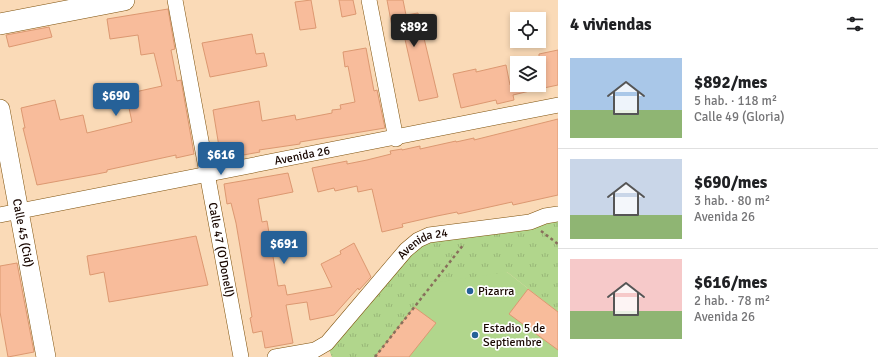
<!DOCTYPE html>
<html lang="es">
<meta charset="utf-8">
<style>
body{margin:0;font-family:Signika,sans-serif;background:#f6f6f6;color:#202124;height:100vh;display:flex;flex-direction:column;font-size:15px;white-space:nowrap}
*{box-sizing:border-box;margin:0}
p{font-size:13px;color:#757577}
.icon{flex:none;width:22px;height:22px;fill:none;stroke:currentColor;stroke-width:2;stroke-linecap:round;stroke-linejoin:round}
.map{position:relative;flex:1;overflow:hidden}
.drawer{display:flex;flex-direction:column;background:#fff;width:320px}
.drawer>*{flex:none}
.buttons{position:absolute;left:510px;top:12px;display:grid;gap:8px}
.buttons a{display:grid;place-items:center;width:36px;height:36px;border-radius:0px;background:#fff;box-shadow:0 2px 6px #0003;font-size:20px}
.price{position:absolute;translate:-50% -34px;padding:0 9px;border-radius:4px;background:#266198;color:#fff;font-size:13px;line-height:26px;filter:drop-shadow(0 1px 2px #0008)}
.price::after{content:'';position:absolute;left:50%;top:24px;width:12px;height:9px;margin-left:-6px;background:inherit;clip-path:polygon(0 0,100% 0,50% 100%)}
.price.on{background:#222;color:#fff}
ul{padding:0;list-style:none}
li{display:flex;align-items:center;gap:12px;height:100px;padding:0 12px}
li+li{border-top:1px solid #e0e0e0}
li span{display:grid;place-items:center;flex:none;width:112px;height:80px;border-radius:0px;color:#555}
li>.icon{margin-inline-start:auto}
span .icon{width:48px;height:48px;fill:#fffc;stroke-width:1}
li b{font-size:17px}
h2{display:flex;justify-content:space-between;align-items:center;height:48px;padding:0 12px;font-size:17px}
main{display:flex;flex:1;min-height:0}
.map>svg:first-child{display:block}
</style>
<main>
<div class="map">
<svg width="558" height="357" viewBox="0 0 558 357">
<defs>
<pattern id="grass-tufts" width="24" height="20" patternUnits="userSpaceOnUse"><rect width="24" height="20" fill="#b1d68c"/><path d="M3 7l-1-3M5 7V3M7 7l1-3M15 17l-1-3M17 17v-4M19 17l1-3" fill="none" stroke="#98b677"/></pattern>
</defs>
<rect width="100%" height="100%" fill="#fadab7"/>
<!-- grass -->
<polygon fill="url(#grass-tufts)" points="558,221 558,312 507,272 375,357 332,357 329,350 414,249 430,241"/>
<!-- park -->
<polygon fill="#b1d68c" points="507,272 558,312 558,357 375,357 433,283"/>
<!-- building -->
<g fill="#f8bc9b" stroke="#dc9871">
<polygon points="311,0 316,28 300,30 295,2"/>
<polygon points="339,0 353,0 356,14 342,17"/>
<polygon points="387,0 403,0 406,15 418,13 438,97 419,101 404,35 394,37"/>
<polygon points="168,9 175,49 171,50 177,81 181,80 194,154 176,158 176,155 107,170 107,172 97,174 37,185 23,128 25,128 21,108 55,100 60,120 83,115 87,133 132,122 126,94 162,86 154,53 141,55 138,35 110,39 107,19"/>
<polygon points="49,27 52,37 9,47 6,35"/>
<polygon points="252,34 256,54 264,53 267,66 210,77 202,43"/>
<polygon points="366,48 374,91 377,90 385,128 300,142 300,144 259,150 260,152 221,159 213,110 259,101 262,121 295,115 296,120 332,113 332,110 341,109 340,105 355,102 348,66 345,67 343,52"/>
<polygon points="558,50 558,85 539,89 539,54"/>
<polygon points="506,65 510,85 538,85 538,89 513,95 514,100 497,104 496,100 461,108 453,74 476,69 476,72"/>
<polygon points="558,119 558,195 513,205 512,202 458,214 457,212 437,216 402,224 403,227 382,232 372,189 358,192 357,186 335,191 334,188 318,192 312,168 347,161 347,164 367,160 391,154 390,151 402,149 402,150 420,146 420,149 456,141 456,142 474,138 474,140"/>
<polygon points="288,173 293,192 258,199 262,222 267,221 278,286 285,285 287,295 332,287 321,264 341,254 340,251 354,243 371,277 359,290 358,288 334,315 310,320 307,302 286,305 293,343 265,348 262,331 253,333 250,318 252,317 236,223 231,203 227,204 224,184"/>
<polygon points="196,236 208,285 109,302 104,272 90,275 87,256"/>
<polygon points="17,263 34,352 8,357 0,312 0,266"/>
<polygon points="528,289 558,312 558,350 509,314"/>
<polygon points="414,307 436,323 409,357 375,357"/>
</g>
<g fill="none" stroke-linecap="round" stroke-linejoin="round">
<defs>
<g id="minor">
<path id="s1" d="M175,0L241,357"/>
<polyline points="369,0 396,139"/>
<path id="s2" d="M0,215L558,105"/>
<path id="s3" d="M275,357L315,350L327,343L406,250L418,240L429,235L530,222L545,216L558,214"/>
</g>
<g id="tertiary">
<path id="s4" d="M0,109L46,357"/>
</g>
<polyline id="secondary" points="0,24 124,0"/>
</defs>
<!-- minor casing -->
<use href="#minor" stroke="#7e510c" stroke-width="16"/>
<!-- tertiary casing -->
<use href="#tertiary" stroke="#7e510c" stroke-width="20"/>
<!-- secondary casing -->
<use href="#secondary" stroke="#7e510c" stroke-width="22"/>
<!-- path -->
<g stroke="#886f5b" stroke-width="2.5" stroke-dasharray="3 3" stroke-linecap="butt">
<polyline points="541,231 558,244"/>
<polyline points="375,357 464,244"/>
</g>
<!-- minor -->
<use href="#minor" stroke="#fff" stroke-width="15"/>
<!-- tertiary -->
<use href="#tertiary" stroke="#fff" stroke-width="19"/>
<!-- secondary -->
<use href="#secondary" stroke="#fff" stroke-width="21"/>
</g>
<!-- markers -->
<g fill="#266198" stroke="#fff" stroke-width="1.5">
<circle cx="470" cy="291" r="4"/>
<circle cx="475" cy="335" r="4"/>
</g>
<g text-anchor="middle" stroke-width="3.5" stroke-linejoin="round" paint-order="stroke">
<!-- street labels -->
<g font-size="12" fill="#190700" stroke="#fff">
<text dy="4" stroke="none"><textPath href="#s2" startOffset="308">Avenida 26</textPath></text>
<text dy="4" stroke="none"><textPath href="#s4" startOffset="126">Calle 45 (Cid)</textPath></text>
<text dy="4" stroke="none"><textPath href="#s3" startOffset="195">Avenida 24</textPath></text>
<text dy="4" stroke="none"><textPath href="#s1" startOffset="254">Calle 47 (O'Donell)</textPath></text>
</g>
<!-- poi labels -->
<g font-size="12" fill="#190700" stroke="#fff" text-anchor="start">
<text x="478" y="295">Pizarra</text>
<text x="483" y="332">Estadio 5 de<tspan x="483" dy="14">Septiembre</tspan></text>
</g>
</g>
</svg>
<div class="buttons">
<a><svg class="icon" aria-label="locate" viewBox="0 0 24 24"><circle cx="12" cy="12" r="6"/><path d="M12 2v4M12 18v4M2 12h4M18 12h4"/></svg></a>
<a><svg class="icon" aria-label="layers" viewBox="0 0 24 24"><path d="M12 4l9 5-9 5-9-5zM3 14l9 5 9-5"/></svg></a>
</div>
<b class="price on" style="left:414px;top:48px">$892</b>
<b class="price" style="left:116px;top:117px">$690</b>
<b class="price" style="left:221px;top:176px">$616</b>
<b class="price" style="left:284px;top:265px">$691</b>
</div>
<section class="drawer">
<h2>4 viviendas<svg class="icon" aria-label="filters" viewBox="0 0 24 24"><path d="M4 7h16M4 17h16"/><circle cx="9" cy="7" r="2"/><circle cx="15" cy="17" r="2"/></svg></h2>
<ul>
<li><span style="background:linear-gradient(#a9c7e8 65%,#8fb573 0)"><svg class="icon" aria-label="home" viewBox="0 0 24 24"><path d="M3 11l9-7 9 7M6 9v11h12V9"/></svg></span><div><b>$892/mes</b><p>5 hab. · 118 m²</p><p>Calle 49 (Gloria)</p></div></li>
<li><span style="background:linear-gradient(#c9d6e8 70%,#8fb573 0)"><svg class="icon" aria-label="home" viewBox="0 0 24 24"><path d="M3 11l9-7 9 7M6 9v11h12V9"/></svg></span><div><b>$690/mes</b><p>3 hab. · 80 m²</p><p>Avenida 26</p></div></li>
<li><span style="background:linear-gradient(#f6c9c9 65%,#8fb573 0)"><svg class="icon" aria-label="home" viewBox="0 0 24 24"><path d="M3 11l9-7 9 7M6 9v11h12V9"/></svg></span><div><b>$616/mes</b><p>2 hab. · 78 m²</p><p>Avenida 26</p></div></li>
</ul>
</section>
</main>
